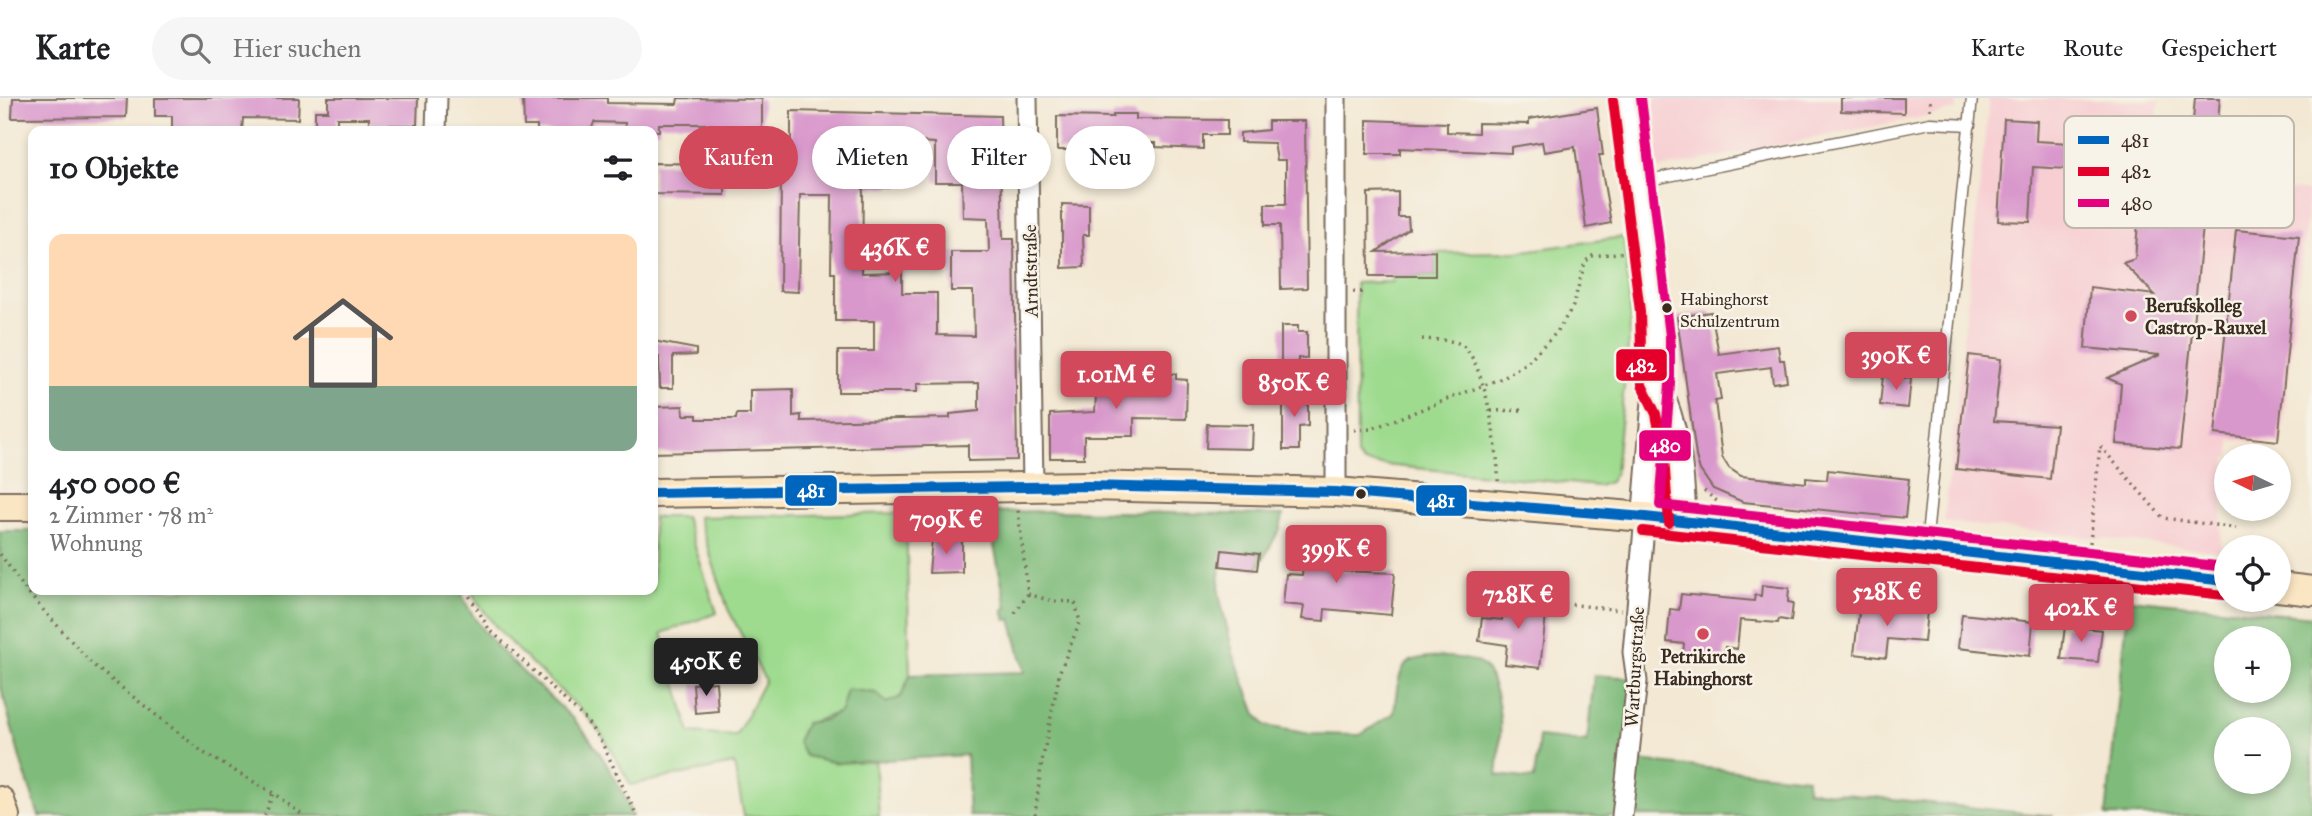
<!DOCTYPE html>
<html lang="de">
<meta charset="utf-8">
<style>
body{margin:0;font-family:"IM FELL Great Primer",serif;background:#f6f6f6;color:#202124;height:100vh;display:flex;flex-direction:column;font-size:26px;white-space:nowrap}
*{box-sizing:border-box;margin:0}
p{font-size:23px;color:#757577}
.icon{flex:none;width:38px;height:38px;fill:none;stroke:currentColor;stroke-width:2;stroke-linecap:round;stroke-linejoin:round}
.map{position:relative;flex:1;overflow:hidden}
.panel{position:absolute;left:28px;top:28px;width:630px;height:469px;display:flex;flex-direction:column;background:#fff;border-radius:14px;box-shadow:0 4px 10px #0003}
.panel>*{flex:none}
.hud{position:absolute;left:679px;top:28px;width:665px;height:63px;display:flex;gap:14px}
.needle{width:46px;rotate:275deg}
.tools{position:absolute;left:2214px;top:346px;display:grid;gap:14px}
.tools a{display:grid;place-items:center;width:77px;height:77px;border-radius:50%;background:#fff;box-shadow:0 4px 10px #0003;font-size:35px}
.price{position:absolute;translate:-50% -60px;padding:0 16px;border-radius:7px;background:#d1495b;color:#fff;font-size:23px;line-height:46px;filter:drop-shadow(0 2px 4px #0008)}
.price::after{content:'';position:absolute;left:50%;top:42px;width:21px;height:16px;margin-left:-10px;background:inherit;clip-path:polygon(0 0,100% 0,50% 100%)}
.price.selected{background:#222;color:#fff}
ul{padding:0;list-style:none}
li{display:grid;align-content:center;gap:14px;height:371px;padding:0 21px}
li+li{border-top:2px solid #e0e0e0}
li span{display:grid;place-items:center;height:217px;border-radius:14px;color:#555}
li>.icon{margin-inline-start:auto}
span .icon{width:126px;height:126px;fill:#fffc;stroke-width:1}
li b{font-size:30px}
h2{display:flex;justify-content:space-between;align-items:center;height:84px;padding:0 21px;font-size:30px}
.pill{padding:0 24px;border-radius:32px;background:#fff;box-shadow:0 4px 10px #0003;font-size:24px;line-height:63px}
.pill.selected{background:#d1495b;color:#fff}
header{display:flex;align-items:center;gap:42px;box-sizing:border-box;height:98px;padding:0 35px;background:#fff;border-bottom:2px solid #e0e0e0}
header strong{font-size:33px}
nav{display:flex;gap:38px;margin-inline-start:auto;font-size:24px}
.search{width:490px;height:63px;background:#f6f6f6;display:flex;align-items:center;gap:18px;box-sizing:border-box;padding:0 24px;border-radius:38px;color:#757577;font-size:26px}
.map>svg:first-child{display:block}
</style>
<header>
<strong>Karte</strong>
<div class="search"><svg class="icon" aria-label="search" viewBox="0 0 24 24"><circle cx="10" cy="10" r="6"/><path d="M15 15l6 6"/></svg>Hier suchen</div>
<nav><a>Karte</a><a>Route</a><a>Gespeichert</a></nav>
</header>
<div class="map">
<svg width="2312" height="718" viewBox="0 0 2312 718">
<rect width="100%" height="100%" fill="#f7f3e8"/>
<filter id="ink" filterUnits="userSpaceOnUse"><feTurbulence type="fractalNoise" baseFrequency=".0143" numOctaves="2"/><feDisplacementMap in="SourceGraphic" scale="14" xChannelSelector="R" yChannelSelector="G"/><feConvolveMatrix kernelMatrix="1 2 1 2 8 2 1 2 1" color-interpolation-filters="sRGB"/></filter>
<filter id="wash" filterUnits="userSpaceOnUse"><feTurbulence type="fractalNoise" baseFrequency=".00686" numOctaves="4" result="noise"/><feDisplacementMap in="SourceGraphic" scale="28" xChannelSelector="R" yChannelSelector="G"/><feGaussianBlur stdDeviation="1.57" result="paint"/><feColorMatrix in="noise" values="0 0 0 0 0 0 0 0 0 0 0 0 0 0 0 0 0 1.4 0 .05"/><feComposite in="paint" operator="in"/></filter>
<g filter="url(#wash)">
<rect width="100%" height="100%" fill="#f3e8d3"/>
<!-- built -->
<g fill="#f7cfd3">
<polygon points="1648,0 1957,0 1956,12 1658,71"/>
<polygon points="1989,0 2159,3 2153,77 2309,94 2281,347 2231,342 2230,359 2226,359 2220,453 1944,424"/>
</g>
<!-- green -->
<g fill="#9fdb8f" stroke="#6d8256" stroke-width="2">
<polygon points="1624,139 1631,219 1615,375 1610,384 1598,388 1364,365 1357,358 1356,185 1392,184 1392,178 1435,178 1435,155 1517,154"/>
<path d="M906,415L910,577C909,584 908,592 902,597C890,611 860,608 843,613C830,616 820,623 807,625L838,665L875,660L879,718H744L734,666L631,687C618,665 608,642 591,623C551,579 499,545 471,492H653V419H685L717,515L662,535L690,635L736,638L765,582L728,511L698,419Z"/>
</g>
<!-- forest -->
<g fill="#7fbb7a" stroke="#5d724c" stroke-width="2" fill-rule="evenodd">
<path d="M1053,413L1283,417L1280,431L1257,472L1258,456L1220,468L1219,496L1233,555L1256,616L1266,628L1310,636L1360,637L1394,615C1396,601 1397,578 1405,567C1415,554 1478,557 1486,571C1505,604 1501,641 1497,677L1534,681L1539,639L1587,644L1594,577L1634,580L1619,718H969L966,657L838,665L805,658L797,643L806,625L825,622L841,613L847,591L876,595L886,605L901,599L910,577L1025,574L1011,521L1006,522L1003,512L1007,510L987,414Z"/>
<path d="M0,433H33V492H460C481,546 533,580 573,621C595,644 622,688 632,718H39L21,664L0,586Z"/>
<path d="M2129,501L2312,519V718H2106ZM2226,541H2278V593H2226ZM2226,632H2278V684H2226Z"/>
<polygon points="1637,663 1807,680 1807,692 2053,718 1631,718"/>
</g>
<g id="blocks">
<!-- building -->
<g fill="#d998cc" fill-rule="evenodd">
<polygon points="13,0 127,0 126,19 12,20"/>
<polygon points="155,0 299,0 298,21 243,20 242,33 172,33 172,18 155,18"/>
<polygon points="328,0 418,0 417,27 373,27 369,25 369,20 337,20 337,33 315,33 315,13 328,13"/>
<polygon points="523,0 607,0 607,5 677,6 678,0 762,1 762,46 714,46 714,30 705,30 705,26 659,26 659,33 644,33 625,32 625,25 594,24 591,33 537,33 537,28 524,28"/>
<polygon points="1841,0 1904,0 1904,15 1841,13"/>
<polygon points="2195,0 2220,0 2215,60 2190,58"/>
<polygon points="1597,10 1603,57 1599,57 1611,125 1586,130 1575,49 1544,54 1542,44 1511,49 1511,55 1400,50 1400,56 1367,56 1367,22 1447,25 1447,34 1478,35 1478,25 1529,26 1529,21"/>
<path d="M791,13L1000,18L1003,141H1014L1017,362L968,363V347L653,355V309L683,308L684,317H697V321H736L737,316H750V292L793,291V318L801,317V323L950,320V316L979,313V285L917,286V294H838V253H874V223H835V175H831L832,97H800L798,194L780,193L781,74H791ZM890,42L935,45V84H962L963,119L988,120L989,154H951V193H973L974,238L937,237V195H902V174L862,175L863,90H890Z"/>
<polygon points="1113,16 1136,16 1136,21 1227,22 1227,37 1203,37 1203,51 1156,49 1156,45 1085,45 1085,52 1057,52 1057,18 1113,19"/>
<polygon points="2004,21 2037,23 2036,43 2140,49 2139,75 2033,69 2030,124 1998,123"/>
<polygon points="1268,23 1305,23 1307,190 1281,191 1280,127 1265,127 1265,106 1286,106 1286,62 1277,62 1274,45 1240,44 1240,35 1268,32"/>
<polygon points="653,65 717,66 717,76 725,76 725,97 653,96"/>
<polygon points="1398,94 1398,119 1408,119 1409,131 1376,154 1435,153 1435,178 1369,178 1368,95"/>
<polygon points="2140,101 2205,109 2180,351 2116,346 2121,286 2107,280 2160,257 2085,250 2090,189 2155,197 2123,165 2135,161"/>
<polygon points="1062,106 1089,107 1089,137 1083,137 1084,169 1062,170"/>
<polygon points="2236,132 2299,138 2278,343 2215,336"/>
<polygon points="1711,214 1719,256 1778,248 1780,262 1784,262 1787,283 1773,285 1771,269 1717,276 1721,302 1715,303 1722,359 1729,370 1741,378 1806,385 1806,380 1827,382 1828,372 1909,381 1905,420 1743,404 1713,391 1700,372 1696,358 1677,219"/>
<polygon points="1281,228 1298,228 1298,234 1307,234 1307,260 1298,260 1298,266 1281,266"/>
<polygon points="653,243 696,251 696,257 673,258 673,290 660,290 659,259 653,259"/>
<polygon points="1969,257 2001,261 1994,323 2056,327 2050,381 1956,371"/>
<polygon points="1098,264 1119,264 1118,291 1157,291 1157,275 1176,276 1176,281 1187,282 1186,321 1134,320 1134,338 1084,338 1084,360 1050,360 1050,316 1095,314"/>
<polygon points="1883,278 1911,281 1908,310 1880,307"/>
<polygon points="1308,295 1308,328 1299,329 1299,352 1283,352 1283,296"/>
<polygon points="1207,326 1253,327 1252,351 1206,350"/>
<polygon points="1306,439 1338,442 1336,473 1395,475 1391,517 1325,511 1324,523 1302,521 1304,508 1283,506 1286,476 1302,477"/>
<polygon points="932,441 962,441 962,474 929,475"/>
<polygon points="1222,452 1259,456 1257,472 1220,468"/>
<polygon points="1762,487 1789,490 1788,504 1793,505 1791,523 1779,521 1778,525 1740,522 1737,551 1725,549 1724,560 1683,556 1684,546 1667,544 1670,511 1679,512 1681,496 1754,503 1755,497 1761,498"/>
<polygon points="1506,493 1527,495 1526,505 1547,508 1540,570 1505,566 1507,547 1479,543 1482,520 1502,522"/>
<polygon points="1860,506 1927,513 1924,544 1888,541 1886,560 1854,556"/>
<polygon points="1962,516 2033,524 2030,558 1958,550"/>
<polygon points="2065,528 2102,532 2098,564 2061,561"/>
<polygon points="716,584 718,613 695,615 693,586"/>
</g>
</g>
</g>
<g filter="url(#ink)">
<use href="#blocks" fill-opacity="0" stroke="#7b6c5d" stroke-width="2"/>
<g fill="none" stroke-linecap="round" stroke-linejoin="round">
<defs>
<g id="service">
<polyline points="1639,84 1930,25 1970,27"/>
<polyline points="1926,448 1972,0"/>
</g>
<g id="minor">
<polyline points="1027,0 1033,388"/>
<polyline points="1336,0 1336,394"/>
<polyline points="436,33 437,0"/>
<polyline points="1622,718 1637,583 1633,554 1645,419"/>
</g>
<g id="tertiary">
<polyline points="1627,0 1656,238 1656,285 1645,419"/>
<path d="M1658,289C1678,331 1683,378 1683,424"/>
</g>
<g id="secondary">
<polyline points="653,395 1088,388 1336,394 1645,419 2226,483"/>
<polyline points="0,408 33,408"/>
<polyline points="2278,489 2312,493"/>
<polyline points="0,703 5,718"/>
</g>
</defs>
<!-- service casing -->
<use href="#service" stroke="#7b6c5d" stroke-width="13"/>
<!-- minor casing -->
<use href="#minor" stroke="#7b6c5d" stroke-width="23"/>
<!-- tertiary casing -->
<use href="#tertiary" stroke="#7b6c5d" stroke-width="28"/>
<!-- secondary casing -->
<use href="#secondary" stroke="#7b6c5d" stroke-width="32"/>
<!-- path -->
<g stroke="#7b6c5d" stroke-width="3.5" stroke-dasharray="2 5" stroke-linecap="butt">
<polyline points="1930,12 1930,0"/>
<polyline points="1353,194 1363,194"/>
<path d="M1422,241C1433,242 1450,241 1460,246C1485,259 1500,359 1498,386"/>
<polyline points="1491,313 1525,312"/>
<polyline points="1354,332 1371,331 1505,279 1527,264 1557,234 1573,208 1585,164 1592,158 1626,154"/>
<polyline points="1704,393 1717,403"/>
<polyline points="2090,445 2100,348 2163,420 2236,430"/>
<polyline points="0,456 28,495 93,567 204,655 273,695 304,718"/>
<polyline points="466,492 489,531 586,622 602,645 637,718"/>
<polyline points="1028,496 1052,503 1075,504 1080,524 1060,573 1041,669 1035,718"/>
<polyline points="1530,502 1621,512"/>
<polyline points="1015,515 1028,496 1018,412"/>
<polyline points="265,718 273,695"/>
</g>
<!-- service -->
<use href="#service" stroke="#fff" stroke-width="10"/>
<!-- minor -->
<use href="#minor" stroke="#fff" stroke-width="19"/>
<!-- tertiary -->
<use href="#tertiary" stroke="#fff" stroke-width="24"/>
<!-- secondary -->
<use href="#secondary" stroke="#fbe6c4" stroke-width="28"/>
<defs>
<polyline id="bus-1" points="653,395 1088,388 1336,394 1645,419 2226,483"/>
<g id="bus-2">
<polyline points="1613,2 1640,213 1642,287 1656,316 1664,359 1669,425"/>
<polyline points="1643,433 2224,497"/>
</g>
<polyline id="bus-3" points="1641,0 1670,238 1670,286 1660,407 2226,469"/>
</defs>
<!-- bus-1 casing -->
<use href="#bus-1" stroke="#f7f3e8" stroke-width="16"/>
<!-- bus-2 casing -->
<use href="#bus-2" stroke="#f7f3e8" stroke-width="16"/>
<!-- bus-3 casing -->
<use href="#bus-3" stroke="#f7f3e8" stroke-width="16"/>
<!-- bus-1 -->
<use href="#bus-1" stroke="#0065bd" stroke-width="10"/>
<!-- bus-2 -->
<use href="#bus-2" stroke="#e4002b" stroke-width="10"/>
<!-- bus-3 -->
<use href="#bus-3" stroke="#e5007d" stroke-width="10"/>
</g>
</g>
<!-- markers -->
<g fill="#3b2a1e" stroke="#f7f3e8" stroke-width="2.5">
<circle cx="1667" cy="210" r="6"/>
<circle cx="1361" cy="396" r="6"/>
</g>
<g fill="#d1495b" stroke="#f7f3e8" stroke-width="2.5">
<circle cx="2131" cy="218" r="7"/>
<circle cx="1703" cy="536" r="7"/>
</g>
<g text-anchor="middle" stroke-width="5" stroke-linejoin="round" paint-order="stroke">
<!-- bus labels -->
<g font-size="17" fill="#3b2a1e" stroke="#f7f3e8" text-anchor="start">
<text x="1680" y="207">Habinghorst<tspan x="1680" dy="22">Schulzentrum</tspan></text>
</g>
<!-- street labels -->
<g font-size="19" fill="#3b2a1e" stroke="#f7f3e8">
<text transform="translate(1030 173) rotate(-91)" y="7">Arndtstraße</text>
<text transform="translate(1634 569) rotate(-87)" y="7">Wartburgstraße</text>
</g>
<!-- poi labels -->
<g font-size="19" font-weight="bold" fill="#3b2a1e" stroke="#f7f3e8" text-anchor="start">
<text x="2145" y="214">Berufskolleg<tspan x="2145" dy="22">Castrop-Rauxel</tspan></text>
<text x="1703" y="565" text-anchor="middle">Petrikirche<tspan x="1703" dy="22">Habinghorst</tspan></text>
</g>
</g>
<!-- legend -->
<rect x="2064" y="18" width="230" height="112" rx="10" fill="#f7f3e8" stroke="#bfb7ab" stroke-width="2"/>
<rect x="2078" y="38" width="31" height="8" fill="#0065bd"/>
<rect x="2078" y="69" width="31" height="9" fill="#e4002b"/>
<rect x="2078" y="101" width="31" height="8" fill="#e5007d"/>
<g font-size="19" fill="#3b2a1e">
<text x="2121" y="49">481</text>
<text x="2121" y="80">482</text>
<text x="2121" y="112">480</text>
</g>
<g stroke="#f7f3e8" stroke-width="2.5">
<rect x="1615" y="250" width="53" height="34" rx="7" fill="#e4002b"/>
<rect x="1638" y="331" width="54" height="33" rx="7" fill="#e5007d"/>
<rect x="784" y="376" width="54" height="33" rx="7" fill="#0065bd"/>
<rect x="1415" y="386" width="53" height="33" rx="7" fill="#0065bd"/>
</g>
<g font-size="19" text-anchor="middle" font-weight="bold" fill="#fff">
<text x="1641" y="274">482</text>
<text x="1665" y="354">480</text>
<text x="811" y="399">481</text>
<text x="1441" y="409">481</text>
</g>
</svg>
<div class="tools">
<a><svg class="needle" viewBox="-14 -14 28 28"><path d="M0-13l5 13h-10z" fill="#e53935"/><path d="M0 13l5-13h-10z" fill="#757577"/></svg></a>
<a><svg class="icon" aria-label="locate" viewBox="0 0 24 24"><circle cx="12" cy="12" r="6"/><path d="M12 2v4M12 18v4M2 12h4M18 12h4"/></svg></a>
<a>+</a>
<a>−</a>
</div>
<b class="price" style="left:895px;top:186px">436K €</b>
<b class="price" style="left:1896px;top:294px">390K €</b>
<b class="price" style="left:1116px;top:313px">1.01M €</b>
<b class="price" style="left:1294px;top:321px">850K €</b>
<b class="price" style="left:946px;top:458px">709K €</b>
<b class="price" style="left:1336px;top:487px">399K €</b>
<b class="price" style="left:1887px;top:530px">528K €</b>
<b class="price" style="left:1518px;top:533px">728K €</b>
<b class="price" style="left:2081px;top:546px">402K €</b>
<b class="price selected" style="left:706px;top:600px">450K €</b>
<div class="hud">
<a class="pill selected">Kaufen</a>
<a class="pill">Mieten</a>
<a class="pill">Filter</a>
<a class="pill">Neu</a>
</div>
<section class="panel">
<h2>10 Objekte<svg class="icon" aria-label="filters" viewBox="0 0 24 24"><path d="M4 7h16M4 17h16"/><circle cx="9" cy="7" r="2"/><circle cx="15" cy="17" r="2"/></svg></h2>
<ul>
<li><span style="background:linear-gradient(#ffd9b3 70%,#7fa58c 0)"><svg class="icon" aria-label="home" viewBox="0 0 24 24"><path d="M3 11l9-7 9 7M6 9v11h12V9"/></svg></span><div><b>450 000 €</b><p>2 Zimmer · 78 m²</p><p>Wohnung</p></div></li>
</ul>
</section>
</div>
